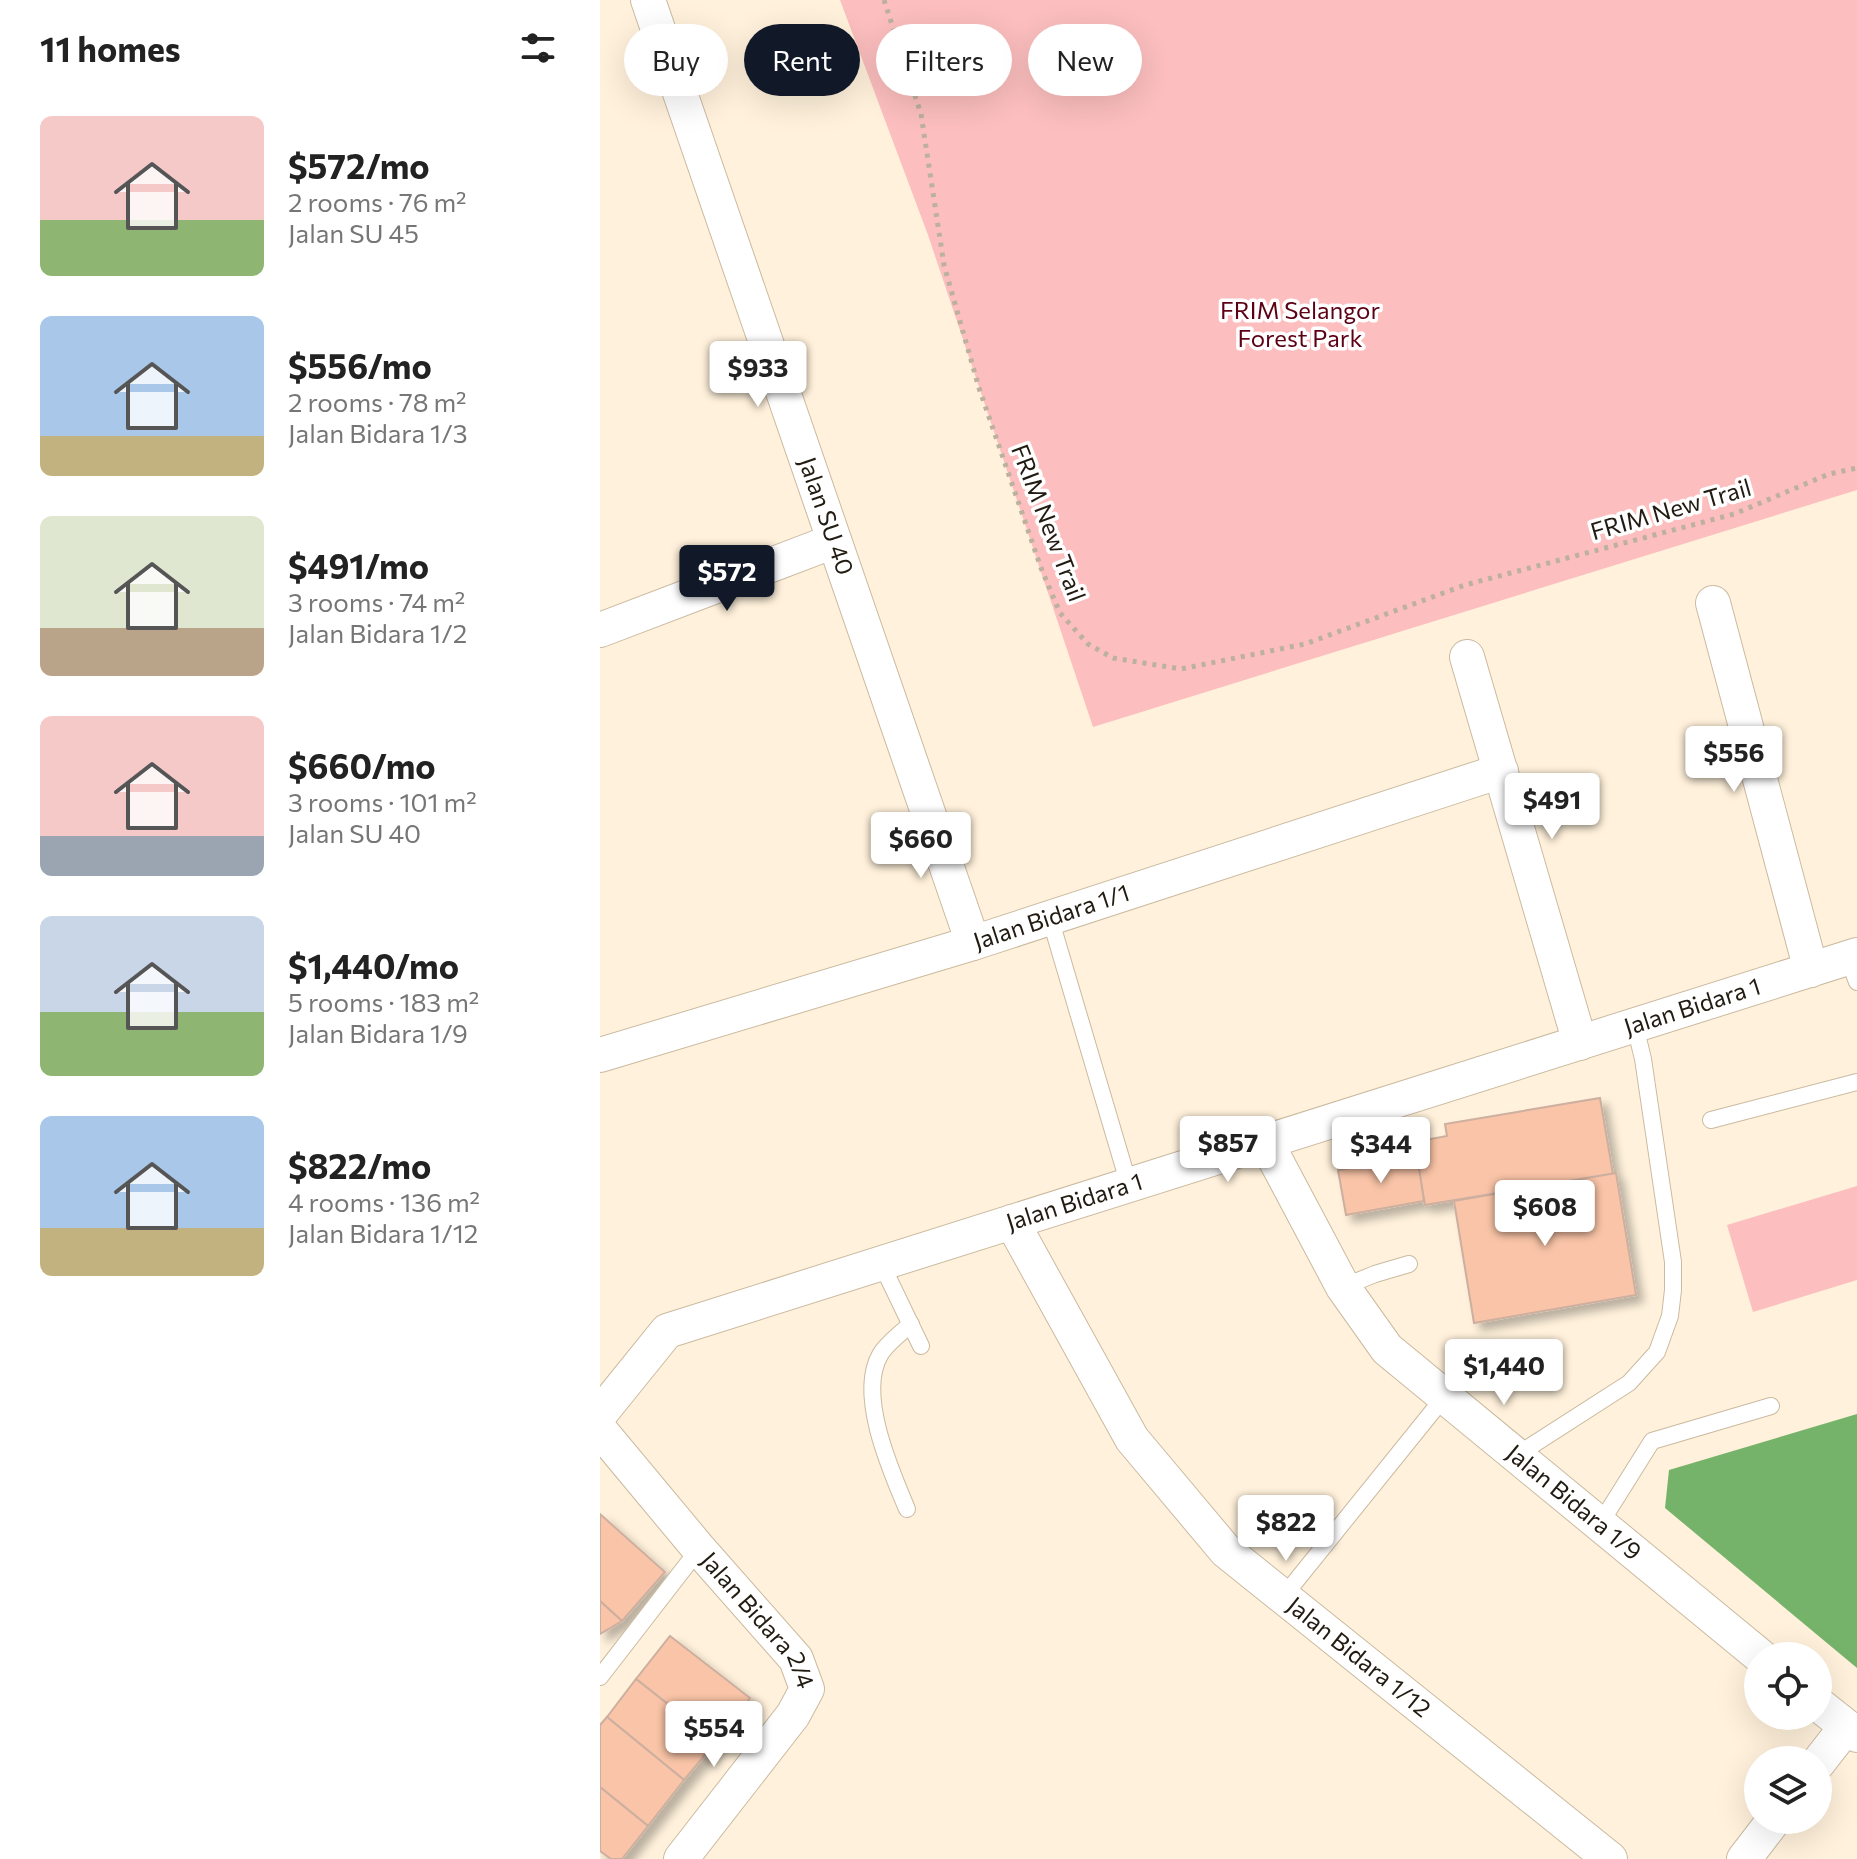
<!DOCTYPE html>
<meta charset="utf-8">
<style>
body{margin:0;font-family:Commissioner,sans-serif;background:#f2f2f2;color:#222;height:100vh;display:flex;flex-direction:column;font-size:30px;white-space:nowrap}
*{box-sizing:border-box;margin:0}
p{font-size:26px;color:#767676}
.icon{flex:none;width:44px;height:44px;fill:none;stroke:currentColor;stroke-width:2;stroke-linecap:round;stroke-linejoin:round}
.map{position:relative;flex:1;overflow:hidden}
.side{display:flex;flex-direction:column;background:#fff;width:600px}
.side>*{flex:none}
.guide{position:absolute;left:24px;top:24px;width:760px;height:72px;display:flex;gap:16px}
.fabs{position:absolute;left:1144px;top:1642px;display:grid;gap:16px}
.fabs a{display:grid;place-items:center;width:88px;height:88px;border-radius:50%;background:#fff;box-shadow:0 8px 32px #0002;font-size:40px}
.price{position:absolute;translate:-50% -68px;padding:0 18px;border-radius:8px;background:#fff;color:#222;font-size:26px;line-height:52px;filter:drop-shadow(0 2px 4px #0008)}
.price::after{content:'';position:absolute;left:50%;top:48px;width:24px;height:18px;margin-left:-12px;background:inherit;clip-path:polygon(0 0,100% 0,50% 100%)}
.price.current{background:#111827;color:#fff}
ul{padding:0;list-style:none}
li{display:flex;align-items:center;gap:24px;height:200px;padding:0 40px}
li span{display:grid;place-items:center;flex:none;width:224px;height:160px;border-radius:12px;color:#555}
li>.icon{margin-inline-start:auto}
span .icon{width:96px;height:96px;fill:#fffc;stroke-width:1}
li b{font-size:34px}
h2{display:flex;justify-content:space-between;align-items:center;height:96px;padding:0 40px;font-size:34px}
.chip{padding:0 28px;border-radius:36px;background:#fff;box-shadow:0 8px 32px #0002;font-size:28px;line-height:72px}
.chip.current{background:#111827;color:#fff}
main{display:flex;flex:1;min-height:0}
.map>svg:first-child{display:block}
</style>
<main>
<section class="side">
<h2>11 homes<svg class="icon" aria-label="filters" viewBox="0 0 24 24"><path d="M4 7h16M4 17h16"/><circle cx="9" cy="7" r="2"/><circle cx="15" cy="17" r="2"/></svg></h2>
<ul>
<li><span style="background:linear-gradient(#f6c9c9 65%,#8fb573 0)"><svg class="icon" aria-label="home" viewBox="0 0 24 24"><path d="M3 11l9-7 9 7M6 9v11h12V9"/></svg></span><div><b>$572/mo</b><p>2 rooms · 76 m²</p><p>Jalan SU 45</p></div></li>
<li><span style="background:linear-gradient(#a9c7e8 75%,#c2b280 0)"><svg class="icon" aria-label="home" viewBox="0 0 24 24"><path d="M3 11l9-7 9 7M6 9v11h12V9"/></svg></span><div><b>$556/mo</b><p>2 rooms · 78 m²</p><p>Jalan Bidara 1/3</p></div></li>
<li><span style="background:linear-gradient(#dfe7d0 70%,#b9a48a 0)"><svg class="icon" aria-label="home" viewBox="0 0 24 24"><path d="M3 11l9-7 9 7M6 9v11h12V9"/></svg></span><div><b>$491/mo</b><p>3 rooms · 74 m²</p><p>Jalan Bidara 1/2</p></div></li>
<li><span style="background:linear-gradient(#f6c9c9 75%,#9aa5b1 0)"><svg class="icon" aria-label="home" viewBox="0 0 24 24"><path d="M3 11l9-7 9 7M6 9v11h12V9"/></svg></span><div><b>$660/mo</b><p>3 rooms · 101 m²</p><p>Jalan SU 40</p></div></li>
<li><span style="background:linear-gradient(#c9d6e8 60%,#8fb573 0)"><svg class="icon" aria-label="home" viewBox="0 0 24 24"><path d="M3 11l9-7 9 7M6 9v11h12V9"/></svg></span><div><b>$1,440/mo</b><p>5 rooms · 183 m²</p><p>Jalan Bidara 1/9</p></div></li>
<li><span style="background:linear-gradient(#a9c7e8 70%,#c2b280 0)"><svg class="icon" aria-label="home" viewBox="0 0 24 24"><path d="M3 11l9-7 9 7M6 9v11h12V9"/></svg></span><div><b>$822/mo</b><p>4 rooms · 136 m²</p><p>Jalan Bidara 1/12</p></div></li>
</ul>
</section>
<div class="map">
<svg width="1257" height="1859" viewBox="0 0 1257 1859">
<defs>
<filter id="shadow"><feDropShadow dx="7" dy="7" stdDeviation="4" flood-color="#0004"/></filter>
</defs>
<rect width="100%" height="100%" fill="#fff1db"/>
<!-- green -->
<g fill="#fcbebe">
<polygon points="240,0 1257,0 1257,490 493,727 328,235"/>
<polygon points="1257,1186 1257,1280 1153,1312 1127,1225"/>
</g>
<!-- water -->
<polygon fill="#76b36a" points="1257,1414 1257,1668 1065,1508 1069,1470"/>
<!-- building -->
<g fill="#f9c4a7" stroke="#cdafa0" stroke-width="2" filter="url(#shadow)">
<polygon points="1000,1098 1013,1174 825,1205 814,1142 847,1136 845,1124"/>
<polygon points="817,1156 824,1201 746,1215 738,1170"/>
<polygon points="1016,1173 1036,1295 874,1323 854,1201"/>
<polygon points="0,1514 65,1572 22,1621 0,1601"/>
<polygon points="0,1601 22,1621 0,1634"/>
<polygon points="70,1636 150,1698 116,1742 36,1679"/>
<polygon points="36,1679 116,1742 84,1780 7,1717"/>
<polygon points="7,1717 84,1780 48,1826 0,1787 0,1725"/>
<polygon points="0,1787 48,1826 22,1859 11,1859 0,1851"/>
</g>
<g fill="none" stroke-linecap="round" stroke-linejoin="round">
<defs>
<g id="lane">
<polyline points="450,918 529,1185"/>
<polyline points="1248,958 1257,982"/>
<polyline points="1111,1120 1257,1082"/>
<polyline points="281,1263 321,1346"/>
<polyline points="743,1287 775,1274 809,1264"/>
<polyline points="917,1455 1029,1383 1057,1352 1070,1316 1073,1290 1073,1262 1043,1059 1035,1026"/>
<path d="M307,1509C291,1471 257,1395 280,1355C286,1344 301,1333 311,1324"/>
<polyline points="1000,1524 1052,1441 1171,1406"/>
<polyline points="683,1597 845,1396"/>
<polyline points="0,1677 99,1549"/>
</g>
<g id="street">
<path id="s1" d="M48,0L373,943"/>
<polyline points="1113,603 1211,970"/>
<polyline points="0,630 234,541"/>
<polyline points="867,657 980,1043"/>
<path id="s2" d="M0,1055L373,943L901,771"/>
<path id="s3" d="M666,1142L743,1287L787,1349L1160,1656"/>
<path id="s4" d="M412,1222L532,1439L626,1551L1010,1859"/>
<path id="s5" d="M0,1414L67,1331L1257,955"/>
<path id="s6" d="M0,1430L99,1549L196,1659L207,1689L193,1715L81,1859"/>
<polyline points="1218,1704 1257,1735"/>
<polyline points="1218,1763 1246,1727"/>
<polyline points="1144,1859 1174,1820"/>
</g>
</defs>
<!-- lane casing -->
<use href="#lane" stroke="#cabaa0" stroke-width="18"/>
<!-- street casing -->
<use href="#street" stroke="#cabaa0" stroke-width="36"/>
<!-- path -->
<polyline stroke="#bcb09e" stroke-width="5" stroke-dasharray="4 6" stroke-linecap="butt" points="284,0 321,114 344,265 379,388 441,568 460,613 488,644 513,658 581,669 705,644 865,585 1134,514 1229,474 1257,468"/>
<!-- lane -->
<use href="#lane" stroke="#fff" stroke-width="16"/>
<!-- street -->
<use href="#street" stroke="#fff" stroke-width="34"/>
</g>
<g text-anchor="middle" stroke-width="7" stroke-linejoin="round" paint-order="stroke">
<!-- park labels -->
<g font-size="24" fill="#5c0014" stroke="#fff">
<text x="700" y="319">FRIM Selangor<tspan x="700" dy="28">Forest Park</tspan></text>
</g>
<!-- street labels -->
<g font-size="24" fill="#211b11" stroke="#fff">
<text transform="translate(1071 510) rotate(-16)" y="8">FRIM New Trail</text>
<text dy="8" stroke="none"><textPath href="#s1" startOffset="546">Jalan SU 40</textPath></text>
<text transform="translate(448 523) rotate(69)" y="8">FRIM New Trail</text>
<text dy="8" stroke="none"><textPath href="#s2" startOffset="472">Jalan Bidara 1/1</textPath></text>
<text dy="8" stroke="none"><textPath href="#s5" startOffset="1182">Jalan Bidara 1</textPath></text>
<text dy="8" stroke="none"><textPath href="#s5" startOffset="534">Jalan Bidara 1</textPath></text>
<text dy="8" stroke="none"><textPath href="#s3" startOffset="482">Jalan Bidara 1/9</textPath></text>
<text dy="8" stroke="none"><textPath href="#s6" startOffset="248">Jalan Bidara 2/4</textPath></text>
<text dy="8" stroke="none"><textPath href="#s4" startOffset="564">Jalan Bidara 1/12</textPath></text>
</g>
</g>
</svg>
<div class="fabs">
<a><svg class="icon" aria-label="locate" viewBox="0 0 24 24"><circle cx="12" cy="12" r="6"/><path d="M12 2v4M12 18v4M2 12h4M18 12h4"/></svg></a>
<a><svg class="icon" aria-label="layers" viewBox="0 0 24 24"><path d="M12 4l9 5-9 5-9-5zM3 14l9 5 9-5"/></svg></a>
</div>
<b class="price" style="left:158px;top:409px">$933</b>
<b class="price current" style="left:127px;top:613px">$572</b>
<b class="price" style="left:1134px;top:794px">$556</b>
<b class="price" style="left:952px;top:841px">$491</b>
<b class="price" style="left:321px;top:880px">$660</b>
<b class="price" style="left:628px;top:1184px">$857</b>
<b class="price" style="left:781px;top:1185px">$344</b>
<b class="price" style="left:945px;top:1248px">$608</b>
<b class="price" style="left:904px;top:1407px">$1,440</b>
<b class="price" style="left:686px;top:1563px">$822</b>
<b class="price" style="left:114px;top:1769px">$554</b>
<div class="guide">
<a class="chip">Buy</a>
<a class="chip current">Rent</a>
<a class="chip">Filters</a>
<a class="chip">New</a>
</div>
</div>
</main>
